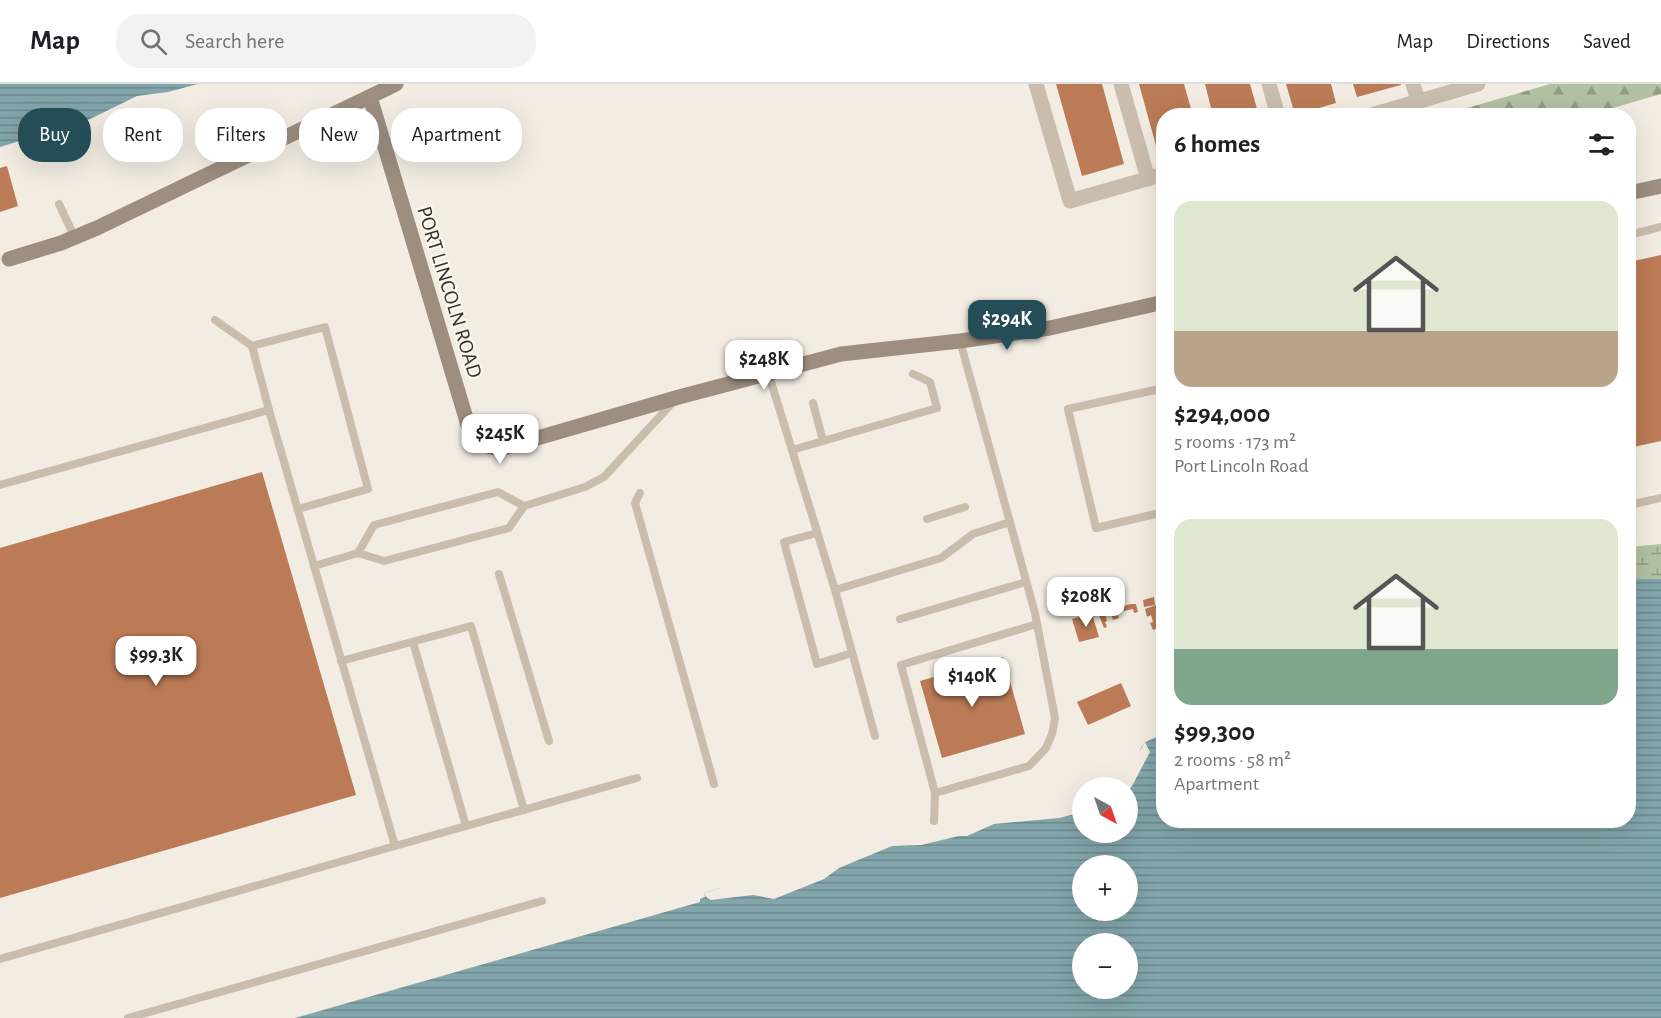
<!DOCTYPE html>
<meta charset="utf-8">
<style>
body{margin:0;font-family:"Alegreya Sans",sans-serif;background:#f2f2f2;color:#202124;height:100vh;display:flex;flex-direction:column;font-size:22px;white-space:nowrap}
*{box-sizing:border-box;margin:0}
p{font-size:20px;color:#757577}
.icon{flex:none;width:33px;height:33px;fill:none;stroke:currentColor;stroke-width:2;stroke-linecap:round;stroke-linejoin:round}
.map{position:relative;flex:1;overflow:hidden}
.details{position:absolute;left:1156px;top:24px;width:480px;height:720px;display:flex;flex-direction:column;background:#fff;border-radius:24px;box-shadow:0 6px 24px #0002}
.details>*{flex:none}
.hud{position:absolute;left:18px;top:24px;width:570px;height:54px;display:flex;gap:12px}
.needle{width:39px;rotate:140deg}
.fabs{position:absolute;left:1072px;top:693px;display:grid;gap:12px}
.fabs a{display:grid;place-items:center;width:66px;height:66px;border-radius:50%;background:#fff;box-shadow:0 6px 24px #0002;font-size:30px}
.price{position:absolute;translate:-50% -51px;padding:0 14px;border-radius:12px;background:#fff;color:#222;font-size:20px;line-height:39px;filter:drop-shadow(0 2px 3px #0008)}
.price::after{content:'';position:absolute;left:50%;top:36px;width:18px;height:14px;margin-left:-9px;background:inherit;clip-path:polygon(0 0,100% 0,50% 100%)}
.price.current{background:#254d57;color:#fff}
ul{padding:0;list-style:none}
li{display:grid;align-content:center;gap:12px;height:318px;padding:0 18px}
li span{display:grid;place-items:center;height:186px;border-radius:18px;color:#555}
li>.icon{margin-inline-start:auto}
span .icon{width:108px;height:108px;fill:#fffc;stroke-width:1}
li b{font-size:26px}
h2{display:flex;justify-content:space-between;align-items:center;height:72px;padding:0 18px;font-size:26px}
.tag{padding:0 21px;border-radius:24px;background:#fff;box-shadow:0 6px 24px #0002;font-size:21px;line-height:54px}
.tag.current{background:#254d57;color:#fff}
header{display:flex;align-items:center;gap:36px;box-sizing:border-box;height:84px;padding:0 30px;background:#fff;border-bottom:2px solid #e0e0e0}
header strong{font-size:28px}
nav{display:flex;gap:33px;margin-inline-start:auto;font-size:21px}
.search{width:420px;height:54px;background:#f2f2f2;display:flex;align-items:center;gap:15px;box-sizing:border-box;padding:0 21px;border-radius:24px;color:#757577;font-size:22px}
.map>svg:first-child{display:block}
</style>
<header>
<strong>Map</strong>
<div class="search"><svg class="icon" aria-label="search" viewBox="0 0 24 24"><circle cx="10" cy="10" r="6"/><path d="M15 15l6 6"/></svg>Search here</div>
<nav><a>Map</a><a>Directions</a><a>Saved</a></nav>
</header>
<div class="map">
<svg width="1661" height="934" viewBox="0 0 1661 934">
<defs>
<pattern id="forest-firs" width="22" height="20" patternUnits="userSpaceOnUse" patternTransform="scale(1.5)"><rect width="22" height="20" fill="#b2c0a3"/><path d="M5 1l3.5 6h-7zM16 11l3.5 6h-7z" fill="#929d85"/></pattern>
<pattern id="wetland-marsh" width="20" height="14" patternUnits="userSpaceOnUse" patternTransform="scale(1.5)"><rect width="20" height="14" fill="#b2c0a3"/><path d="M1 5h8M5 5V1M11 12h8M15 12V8" fill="none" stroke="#929d85"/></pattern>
<pattern id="water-rules" width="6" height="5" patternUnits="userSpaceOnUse" patternTransform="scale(1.5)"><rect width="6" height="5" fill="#83a6ac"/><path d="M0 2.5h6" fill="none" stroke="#6c888c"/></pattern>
</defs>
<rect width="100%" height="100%" fill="#f2ece2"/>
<!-- forest -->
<polygon fill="url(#forest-firs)" points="1550,0 1661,0 1661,10 1589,31 1443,31"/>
<!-- wetland -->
<polygon fill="url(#wetland-marsh)" points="1661,460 1661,532 1629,528 1629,463"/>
<!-- water -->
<g fill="url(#water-rules)" fill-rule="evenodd">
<polygon points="0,0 198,0 168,8 137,12 86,37 0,63"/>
<path d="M1629,495H1661V934H295L700,818V815L705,813L704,809L720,804L767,805L847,772L1083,717V748H1128V704L1141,664L1145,658L1164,650V736H1629ZM1083,782H1128V826H1083ZM1083,860H1128V904H1083Z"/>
</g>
<!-- pier -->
<g fill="#f2ece2">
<polygon points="1145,658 1150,668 1132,702 1128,707 1128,704 1116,704 1118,699 1123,697"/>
<polygon points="1083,714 1083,728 1059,734 994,740 967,752 959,752 921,761 892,762 839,784 824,795 774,815 753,811 711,816 706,813 704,809 720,804 738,801 766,802 846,769 876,759 1026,726 1043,725"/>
</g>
<!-- building -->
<g fill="#bb7b56">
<polygon points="1056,0 1102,0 1124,80 1082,92"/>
<polygon points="1139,0 1184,0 1193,32 1164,32 1164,67 1158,69"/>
<polygon points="1205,0 1250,0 1259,32 1213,32"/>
<polygon points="1286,0 1331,0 1336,19 1295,31"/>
<polygon points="1353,0 1401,0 1401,1 1357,13"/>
<polygon points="7,82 18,122 0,128 0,84"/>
<polygon points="1661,171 1661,357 1629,364 1629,178"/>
<polygon points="262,388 356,711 0,814 0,464"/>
<polygon points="1154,513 1155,521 1144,523 1143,516"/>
<polygon points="1131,520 1136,520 1138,528 1134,529 1133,525 1124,527 1123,522"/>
<polygon points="1156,521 1159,529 1161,528 1163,535 1159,536 1162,543 1153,546 1150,539 1153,538 1151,531 1147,533 1145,525"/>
<polygon points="1116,524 1119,534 1113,536 1110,526"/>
<polygon points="1104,527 1107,537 1105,538 1107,543 1104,544 1098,529"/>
<polygon points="1092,530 1099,553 1079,558 1072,535"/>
<polygon points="1003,573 1025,650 942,674 920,597"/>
<polygon points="1121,599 1131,622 1088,641 1077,618"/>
</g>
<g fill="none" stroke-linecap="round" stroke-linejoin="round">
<!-- lane -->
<g stroke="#c9beae" stroke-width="8">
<polyline points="59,120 75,154"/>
<polyline points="1629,151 1661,143"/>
<polyline points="215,236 252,262 269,326"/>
<polyline points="252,262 325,243 368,405 298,425"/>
<polyline points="768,288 835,506 941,474 973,450 1010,438"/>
<polyline points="1164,304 1068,325 1096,444 1164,428"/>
<polyline points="813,319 823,357"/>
<polyline points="792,366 937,324 930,298 913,290"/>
<polyline points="0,401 269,326 395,762 0,875"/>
<polyline points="640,409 635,419 714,700"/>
<polyline points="1629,421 1661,414"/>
<polyline points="927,435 965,423"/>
<polyline points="817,449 784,458 817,580 852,569"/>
<polyline points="358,469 374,441 498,408 524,422"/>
<polyline points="314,482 358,469 384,477 509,444 524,422 585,403 604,393 674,317"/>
<polyline points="499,490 549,657"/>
<polyline points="835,506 875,652"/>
<polyline points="900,535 1026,498"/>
<polyline points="413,558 466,742"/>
<polyline points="341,577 471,542 524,726"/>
<polyline points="935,709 1029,682 1046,664 1052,650 1055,634 1035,529 960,257"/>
<polyline points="934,737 935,709 901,581 1037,540"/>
<polyline points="395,762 637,694"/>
<polyline points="128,934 542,817"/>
</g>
<!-- street -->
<g stroke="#c9beae" stroke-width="15">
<polyline points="1036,0 1070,117 1164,90"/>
<polyline points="1121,0 1148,95"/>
<polyline points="1269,0 1278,32"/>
<polyline points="1413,0 1418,17"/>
<polyline points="1368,32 1478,0"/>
</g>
<!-- secondary -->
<g stroke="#9d8e80" stroke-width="15">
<path d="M370,13L468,341C475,358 484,364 503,364L679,313L841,270L960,257L1050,244L1164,218"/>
<polyline points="1629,109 1661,102"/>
<polyline points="9,175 61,159 97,144 396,0"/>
</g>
</g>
<g text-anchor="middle" stroke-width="4.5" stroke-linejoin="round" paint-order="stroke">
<!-- street labels -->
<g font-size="21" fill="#39312c" stroke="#f9f6ee">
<text transform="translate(450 208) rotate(73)" y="7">PORT LINCOLN ROAD</text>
</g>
</g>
</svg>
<div class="fabs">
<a><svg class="needle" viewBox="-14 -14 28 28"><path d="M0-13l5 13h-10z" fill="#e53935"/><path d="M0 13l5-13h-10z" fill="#757577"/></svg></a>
<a>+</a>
<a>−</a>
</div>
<b class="price current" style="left:1007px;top:267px">$294K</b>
<b class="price" style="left:764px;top:307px">$248K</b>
<b class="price" style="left:500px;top:381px">$245K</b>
<b class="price" style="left:1086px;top:544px">$208K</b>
<b class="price" style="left:156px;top:603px">$99.3K</b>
<b class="price" style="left:972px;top:624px">$140K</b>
<div class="hud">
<a class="tag current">Buy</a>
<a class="tag">Rent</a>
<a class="tag">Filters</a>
<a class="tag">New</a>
<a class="tag">Apartment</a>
</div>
<section class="details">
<h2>6 homes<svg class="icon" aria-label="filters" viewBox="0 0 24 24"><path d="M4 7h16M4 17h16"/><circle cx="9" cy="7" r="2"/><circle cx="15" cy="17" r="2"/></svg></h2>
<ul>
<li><span style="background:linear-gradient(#dfe7d0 70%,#b9a48a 0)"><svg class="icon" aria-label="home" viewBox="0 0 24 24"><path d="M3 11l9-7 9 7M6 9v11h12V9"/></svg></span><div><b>$294,000</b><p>5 rooms · 173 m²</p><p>Port Lincoln Road</p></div></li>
<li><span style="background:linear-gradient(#dfe7d0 70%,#7fa58c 0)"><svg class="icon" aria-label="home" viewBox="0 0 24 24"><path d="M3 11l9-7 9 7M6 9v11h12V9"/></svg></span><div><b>$99,300</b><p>2 rooms · 58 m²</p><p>Apartment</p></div></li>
</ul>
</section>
</div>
